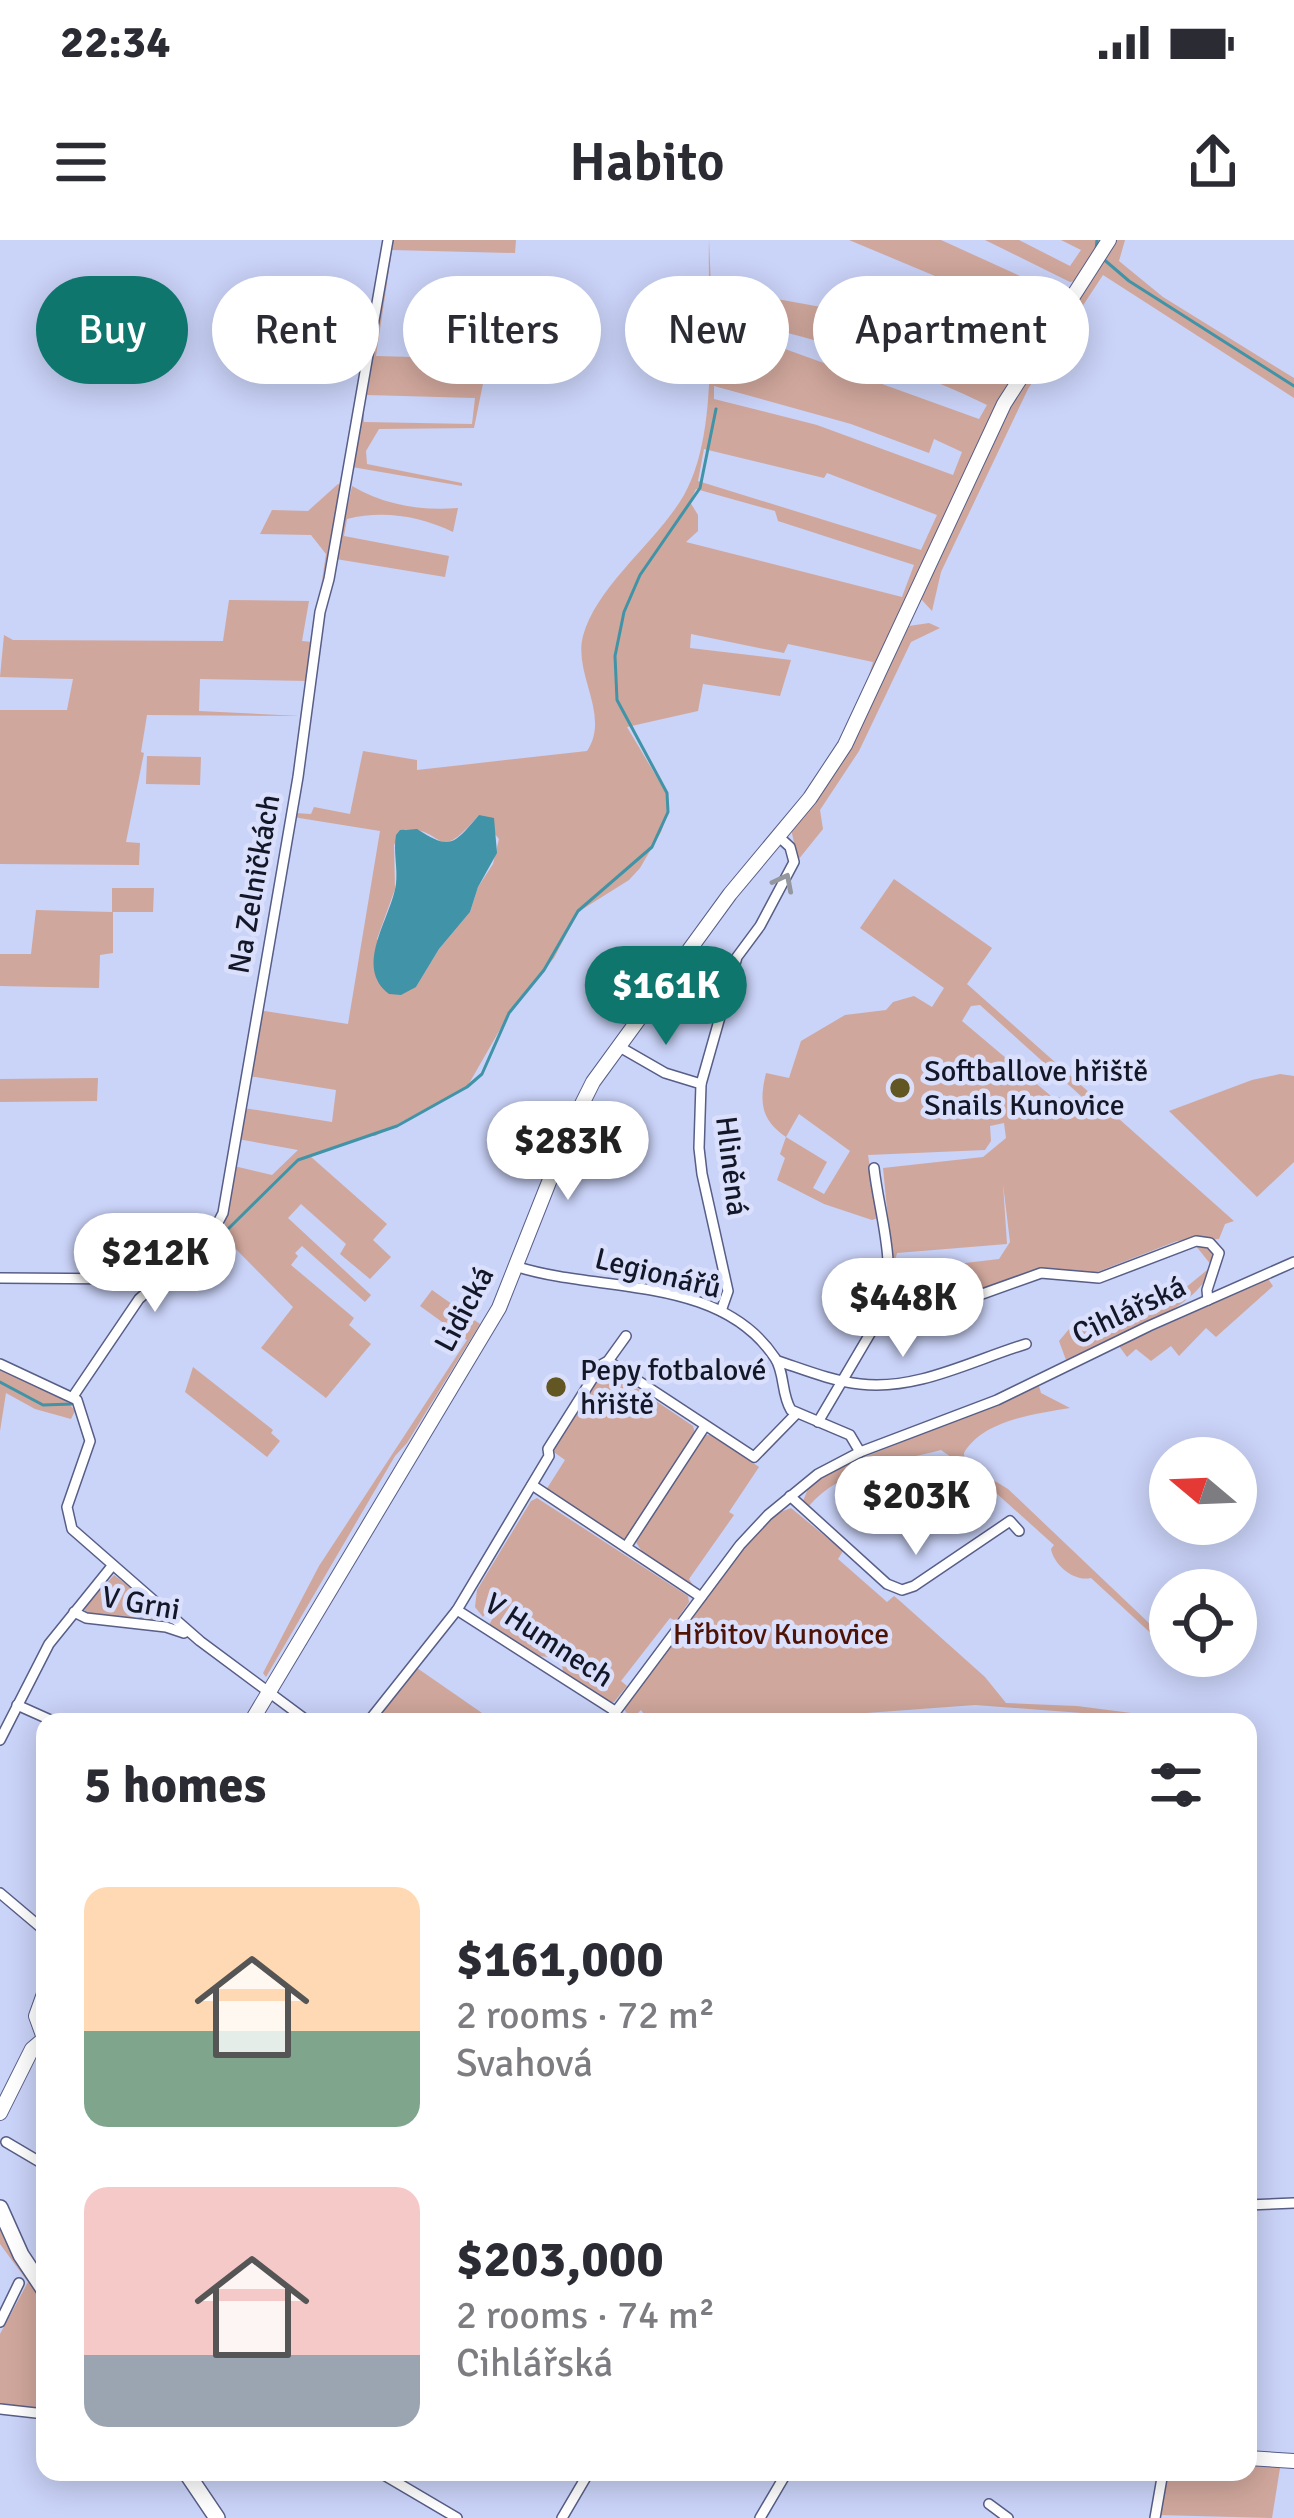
<!DOCTYPE html>
<meta charset="utf-8">
<style>
body{margin:0;font-family:Signika,sans-serif;background:#f7f7f7;color:#2b2b33;height:100vh;display:flex;flex-direction:column;font-size:45px;white-space:nowrap}
*{box-sizing:border-box;margin:0}
p{font-size:39px;color:#7c7c81}
.icon{flex:none;width:66px;height:66px;fill:none;stroke:currentColor;stroke-width:2;stroke-linecap:round;stroke-linejoin:round}
.map{position:relative;flex:1;overflow:hidden}
.side{position:absolute;left:36px;top:1473px;width:1221px;height:768px;display:flex;flex-direction:column;background:#fff;border-radius:24px;box-shadow:0 6px 30px #0003}
.side>*{flex:none}
.guide{position:absolute;left:36px;top:36px;width:1224px;height:108px;display:flex;gap:24px}
.needle{width:78px;rotate:289deg}
.buttons{position:absolute;left:1149px;top:1197px;display:grid;gap:24px}
.buttons a{display:grid;place-items:center;width:108px;height:108px;border-radius:50%;background:#fff;box-shadow:0 6px 30px #0003;font-size:60px}
.price{position:absolute;translate:-50% -102px;padding:0 27px;border-radius:42px;background:#fff;color:#222;font-size:39px;line-height:78px;filter:drop-shadow(0 3px 6px #0008)}
.price::after{content:'';position:absolute;left:50%;top:72px;width:36px;height:27px;margin-left:-18px;background:inherit;clip-path:polygon(0 0,100% 0,50% 100%)}
.price.selected{background:#0f766e;color:#fff}
ul{padding:0;list-style:none}
li{display:flex;align-items:center;gap:36px;height:300px;padding:0 48px}
li span{display:grid;place-items:center;flex:none;width:336px;height:240px;border-radius:24px;color:#555}
li>.icon{margin-inline-start:auto}
span .icon{width:144px;height:144px;fill:#fffc;stroke-width:1}
li b{font-size:51px}
h2{display:flex;justify-content:space-between;align-items:center;height:144px;padding:0 48px;font-size:51px}
.tag{padding:0 42px;border-radius:54px;background:#fff;box-shadow:0 6px 30px #0003;font-size:42px;line-height:108px}
.tag.selected{background:#0f766e;color:#fff}
.status{display:flex;justify-content:space-between;align-items:center;height:84px;padding:0 60px;background:#fff;direction:ltr}
.status svg{height:33px;fill:currentColor}
header{display:flex;justify-content:space-between;align-items:center;height:156px;padding:0 48px;background:#fff;font-size:54px;font-weight:600}
.map>svg:first-child{display:block}
</style>
<div class="status"><b>22:34</b><svg viewBox="0 0 49 12"><path d="M0 12V9h3v3zM5 12V6h3v6zM10 12V3h3v9zM15 12V0h3v12zM26 1h20v11H26zM47 4h2v5h-2z"/></svg></div>
<header><svg class="icon" aria-label="menu" viewBox="0 0 24 24"><path d="M4 6h16M4 12h16M4 18h16"/></svg>Habito<svg class="icon" aria-label="share" viewBox="0 0 24 24"><path d="M12 15V3M7 8l5-5 5 5M5 13v7h14v-7"/></svg></header>
<div class="map">
<svg width="1294" height="2278" viewBox="0 0 1294 2278">
<rect width="100%" height="100%" fill="#cad3f8"/>
<!-- green -->
<g fill="#d0a79c" fill-rule="evenodd">
<polygon points="391,0 516,0 515,13 392,10 376,116 488,119 474,188 379,189 366,211 367,224 462,243 462,246 352,227 361,172 364,172 364,182 472,184 475,158 367,155"/>
<path d="M709,0L711,47L821,67L1003,134L1026,74L849,0H941L1042,46L1046,39L1063,49V60L1000,157L870,443L867,442L873,422L788,404L784,413L691,394L690,408L791,420L780,456L703,444L698,471L627,487L668,556L669,570L661,592L640,628L629,640L578,672L554,718L510,772L467,847L375,896H364L310,916L387,984L373,1000L391,1017L370,1039L340,1014L346,1004L301,964L288,978L371,1055L365,1062L302,1006L295,1013L298,1016L291,1025L354,1078L349,1085L371,1104L326,1158L261,1108L293,1067L223,996L234,926L272,935L298,910L238,899L244,868L332,882L336,850L249,836L258,770L348,784L380,591L293,577L295,573L311,574L314,567L350,574L363,511L417,520V530L587,511C611,475 573,434 583,396C597,345 657,302 684,255C721,190 707,73 709,0ZM711,78C788,86 917,130 987,165L979,179L785,109L712,95ZM714,146L851,184L929,213L934,199L962,212L953,235L817,185L714,159ZM704,209L824,238L827,233L937,275L921,310L698,241ZM696,249L775,271L778,281L914,325L902,357L686,302L698,291V275L690,262ZM479,575L499,599L493,624L478,647L470,672L439,709L416,747L377,699L395,649L394,605L405,589C447,588 434,627 479,575Z"/>
<polygon points="985,0 1019,0 1070,26 1081,10 1061,0 1101,0 1075,41 1070,42"/>
<polygon points="1116,0 1125,0 1119,21 1163,57 1294,138 1294,158 1103,35 1028,149 941,332 932,371 921,359 1024,137"/>
<polygon points="338,244 343,246 321,347 326,314 311,295 260,294 272,270 308,271"/>
<path d="M352,246C384,265 421,271 458,268L453,292C420,276 383,270 347,279L344,296L449,316L445,337L336,319Z"/>
<polygon points="229,360 309,361 302,401 313,402 309,441 200,439 199,471 300,476 147,475 141,512 144,513 126,602 140,603 139,625 0,624 0,470 67,470 73,439 0,437 4,395 13,400 223,401"/>
<polygon points="929,383 940,388 911,402 859,511 820,570 823,589 798,620 791,589 849,511 909,386"/>
<polygon points="147,516 201,517 200,545 146,544"/>
<path d="M894,639L992,708L967,744L1234,981L1225,984L1219,999L1177,1001L1092,1034L1038,1029L969,1053L965,1023L999,1019L1010,1002L1003,944L1007,1004L897,1013L893,1030L883,928L983,917L1006,898L1004,883L990,886L991,901L985,910L868,915L878,978L872,980L824,964L777,940L785,918L780,914L786,897C761,880 759,862 766,833L789,838L801,801L845,775L886,770L893,762L914,756L932,767L944,748L860,688ZM980,765L1091,865L1103,879L1074,860L1051,856L962,781L971,766ZM799,874L850,911L824,954L813,948L827,922L786,897Z"/>
<polygon points="112,648 154,648 153,672 113,672 113,713 100,715 99,748 0,746 0,714 31,714 36,670 112,672"/>
<polygon points="1280,834 1294,836 1294,922 1257,957 1169,871 1252,840"/>
<polygon points="98,838 97,861 0,862 0,839"/>
<path d="M1198,1003L1211,1011L1215,1020C1202,1072 1111,1098 1066,1120L1059,1101L1070,1088L1119,1080L1184,1049L1212,1026L1196,1006Z"/>
<polygon points="1268,1039 1273,1046 1216,1097 1206,1088 1179,1116 1171,1106 1151,1121 1136,1109 1127,1117 1119,1106"/>
<polygon points="432,1050 480,1084 407,1203 395,1216 266,1437 263,1433 319,1326 467,1100 420,1066"/>
<polygon points="193,1127 273,1190 271,1193 280,1201 267,1217 185,1152"/>
<path d="M0,1129C27,1140 59,1148 75,1171L71,1179L35,1169L6,1153L0,1191Z"/>
<polygon points="610,1130 693,1186 695,1193 627,1299 622,1300 546,1250 565,1220 551,1210 604,1131"/>
<path d="M1039,1146L1041,1153L1070,1168C1035,1174 983,1180 964,1213L965,1223L1008,1249L1170,1403V1411L1091,1338C1074,1342 1054,1325 1051,1309L1054,1305L975,1234L941,1210C896,1222 841,1228 809,1266L803,1261L808,1249L833,1230Z"/>
<path d="M703,1195H712L759,1227L729,1272L734,1275L689,1339L693,1345C674,1337 642,1320 635,1299Z"/>
<polygon points="537,1258 688,1356 689,1362 676,1381 670,1378 621,1441 627,1446 614,1462 608,1463 564,1436 561,1420 564,1407 560,1405 550,1417 537,1416 489,1385 500,1365 494,1361 483,1377 475,1367 477,1350 531,1261"/>
<polygon points="791,1268 843,1311 838,1319 887,1362 894,1356 900,1361 985,1437 1006,1463 1077,1466 1201,1482 975,1465 839,1475 809,1482 650,1482 641,1470 635,1476 628,1475 624,1469 628,1459 756,1293 775,1274"/>
<polygon points="114,1335 165,1374 165,1380 86,1374 84,1368"/>
<polygon points="417,1428 495,1482 374,1482"/>
<polygon points="0,1986 14,2019 45,2063 45,2170 0,2165 0,2094 28,2042 0,2004"/>
<polygon points="1248,2225 1280,2228 1272,2278 1159,2275 1168,2232 1248,2232"/>
</g>
<!-- water -->
<path fill="#4193a7" d="M479,575L494,578L497,613L478,647L470,672L439,709L416,747L401,755L389,754C353,726 391,679 396,644C398,628 393,611 396,595L400,590L417,589C451,611 454,604 479,575Z"/>
<g fill="none" stroke-linecap="round" stroke-linejoin="round">
<!-- stream -->
<g stroke="#4193a7" stroke-width="3">
<polyline points="1096,10 1097,0"/>
<polyline points="1101,17 1129,41 1294,146"/>
<polyline points="223,994 298,920 397,886 467,847 482,834 509,773 544,730 578,671 652,607 668,572 667,553 617,460 615,416 624,372 640,335 700,248 716,169"/>
<polyline points="0,1142 43,1165 72,1164"/>
</g>
<defs>
<g id="street">
<polyline points="618,806 665,833 701,844"/>
<path d="M518,1027C601,1053 720,1035 775,1118C785,1133 781,1154 791,1170L850,1195L860,1212"/>
<polyline points="0,1038 136,1039 151,1046"/>
<polyline points="721,1071 728,1051 702,934 699,908 701,844 737,717 760,686 794,622 790,607 778,596"/>
<polyline points="881,1075 932,1072 1041,1033 1099,1038 1196,1001 1210,1003 1219,1013 1207,1050 1208,1060"/>
<polyline points="608,1121 754,1217 796,1174"/>
<path d="M778,1121C805,1130 832,1141 860,1144C917,1151 973,1120 1026,1104"/>
<polyline points="0,1124 77,1160 90,1201 67,1267 72,1289 200,1401 309,1482"/>
<polyline points="74,1155 139,1059 212,994 223,973 298,537 320,372 329,339 388,0"/>
<path d="M818,1182L881,1075C899,1029 879,974 874,928"/>
<polyline points="532,1245 701,1357"/>
<polyline points="790,1256 887,1344 902,1350 914,1346 1010,1281 1019,1291"/>
<polyline points="626,1307 705,1186"/>
<polyline points="457,1370 615,1471"/>
<polyline points="74,1372 86,1378 166,1387 184,1393"/>
<polyline points="17,1465 55,1482"/>
<polyline points="368,1482 457,1370 549,1216 548,1209 601,1125 608,1121 626,1096"/>
<polyline points="608,1482 740,1305 768,1275 818,1234 860,1212 997,1160 1149,1086 1294,1022"/>
<polyline points="0,1500 49,1404 112,1326"/>
<polyline points="0,1653 45,1691"/>
<polyline points="6,1902 45,1925"/>
<polyline points="1248,1965 1294,1963"/>
<polyline points="0,2082 19,2043"/>
<polyline points="0,2169 45,2174"/>
<polyline points="379,2232 457,2278"/>
<polyline points="989,2264 1008,2278"/>
<polyline points="562,2278 589,2232"/>
<polyline points="760,2278 787,2232"/>
<polyline points="1155,2278 1163,2232"/>
</g>
<g id="secondary">
<polyline points="251,1482 499,1068 572,884 593,842 730,654 810,558 845,505 1004,164 1109,0"/>
<polyline points="44,1798 36,1776 45,1751"/>
<polyline points="0,1873 32,1809 45,1798"/>
<polyline points="1248,2218 1294,2221"/>
</g>
<g id="primary">
<polyline points="0,1968 21,2015 45,2051"/>
<polyline points="186,2232 217,2278"/>
</g>
</defs>
<!-- street casing -->
<use href="#street" stroke="#575e87" stroke-width="12"/>
<!-- secondary casing -->
<use href="#secondary" stroke="#575e87" stroke-width="16"/>
<!-- primary casing -->
<use href="#primary" stroke="#575e87" stroke-width="18"/>
<!-- street -->
<use href="#street" stroke="#fff" stroke-width="9"/>
<!-- secondary -->
<use href="#secondary" stroke="#fff" stroke-width="14"/>
<!-- primary -->
<use href="#primary" stroke="#fff" stroke-width="15"/>
</g>
<!-- one-way arrows -->
<defs><path id="oneway-chevron" d="M-2-3.5L2.5 0L-2 3.5" fill="none" stroke-width="1.6" stroke-linecap="round" stroke-linejoin="round" transform="scale(3)"/></defs>
<use stroke="#95979e" href="#oneway-chevron" transform="translate(784 642) rotate(-63)"/>
<!-- markers -->
<g fill="#625622" stroke="#dae0fc" stroke-width="4.5">
<circle cx="900" cy="848" r="12"/>
<circle cx="556" cy="1147" r="12"/>
</g>
<g text-anchor="middle" stroke-width="9" stroke-linejoin="round" paint-order="stroke">
<!-- street labels -->
<g font-size="30" fill="#141727" stroke="#dae0fc">
<text transform="translate(254 644) rotate(-80)" y="10">Na Zelničkách</text>
<text transform="translate(732 926) rotate(83)" y="10">Hliněná</text>
<text transform="translate(658 1033) rotate(14)" y="10">Legionářů</text>
<text transform="translate(464 1069) rotate(-62)" y="10">Lidická</text>
<text transform="translate(1129 1070) rotate(-25)" y="10">Cihlářská</text>
<text transform="translate(141 1363) rotate(10)" y="10">V Grni</text>
<text transform="translate(549 1400) rotate(33)" y="10">V Humnech</text>
</g>
<!-- poi labels -->
<g font-size="30" fill="#141727" stroke="#dae0fc" text-anchor="start">
<text x="924" y="841">Softballove hřiště<tspan x="924" dy="34">Snails Kunovice</tspan></text>
<text x="580" y="1140">Pepy fotbalové<tspan x="580" dy="34">hřiště</tspan></text>
</g>
<!-- park labels -->
<g font-size="30" fill="#4e1304" stroke="#dae0fc">
<text x="781" y="1404">Hřbitov Kunovice</text>
</g>
</g>
</svg>
<div class="buttons">
<a><svg class="needle" viewBox="-14 -14 28 28"><path d="M0-13l5 13h-10z" fill="#e53935"/><path d="M0 13l5-13h-10z" fill="#7c7c81"/></svg></a>
<a><svg class="icon" aria-label="locate" viewBox="0 0 24 24"><circle cx="12" cy="12" r="6"/><path d="M12 2v4M12 18v4M2 12h4M18 12h4"/></svg></a>
</div>
<b class="price selected" style="left:666px;top:808px">$161K</b>
<b class="price" style="left:568px;top:963px">$283K</b>
<b class="price" style="left:155px;top:1075px">$212K</b>
<b class="price" style="left:903px;top:1120px">$448K</b>
<b class="price" style="left:916px;top:1318px">$203K</b>
<div class="guide">
<a class="tag selected">Buy</a>
<a class="tag">Rent</a>
<a class="tag">Filters</a>
<a class="tag">New</a>
<a class="tag">Apartment</a>
</div>
<section class="side">
<h2>5 homes<svg class="icon" aria-label="filters" viewBox="0 0 24 24"><path d="M4 7h16M4 17h16"/><circle cx="9" cy="7" r="2"/><circle cx="15" cy="17" r="2"/></svg></h2>
<ul>
<li><span style="background:linear-gradient(#ffd9b3 60%,#7fa58c 0)"><svg class="icon" aria-label="home" viewBox="0 0 24 24"><path d="M3 11l9-7 9 7M6 9v11h12V9"/></svg></span><div><b>$161,000</b><p>2 rooms · 72 m²</p><p>Svahová</p></div></li>
<li><span style="background:linear-gradient(#f6c9c9 70%,#9aa5b1 0)"><svg class="icon" aria-label="home" viewBox="0 0 24 24"><path d="M3 11l9-7 9 7M6 9v11h12V9"/></svg></span><div><b>$203,000</b><p>2 rooms · 74 m²</p><p>Cihlářská</p></div></li>
</ul>
</section>
</div>
